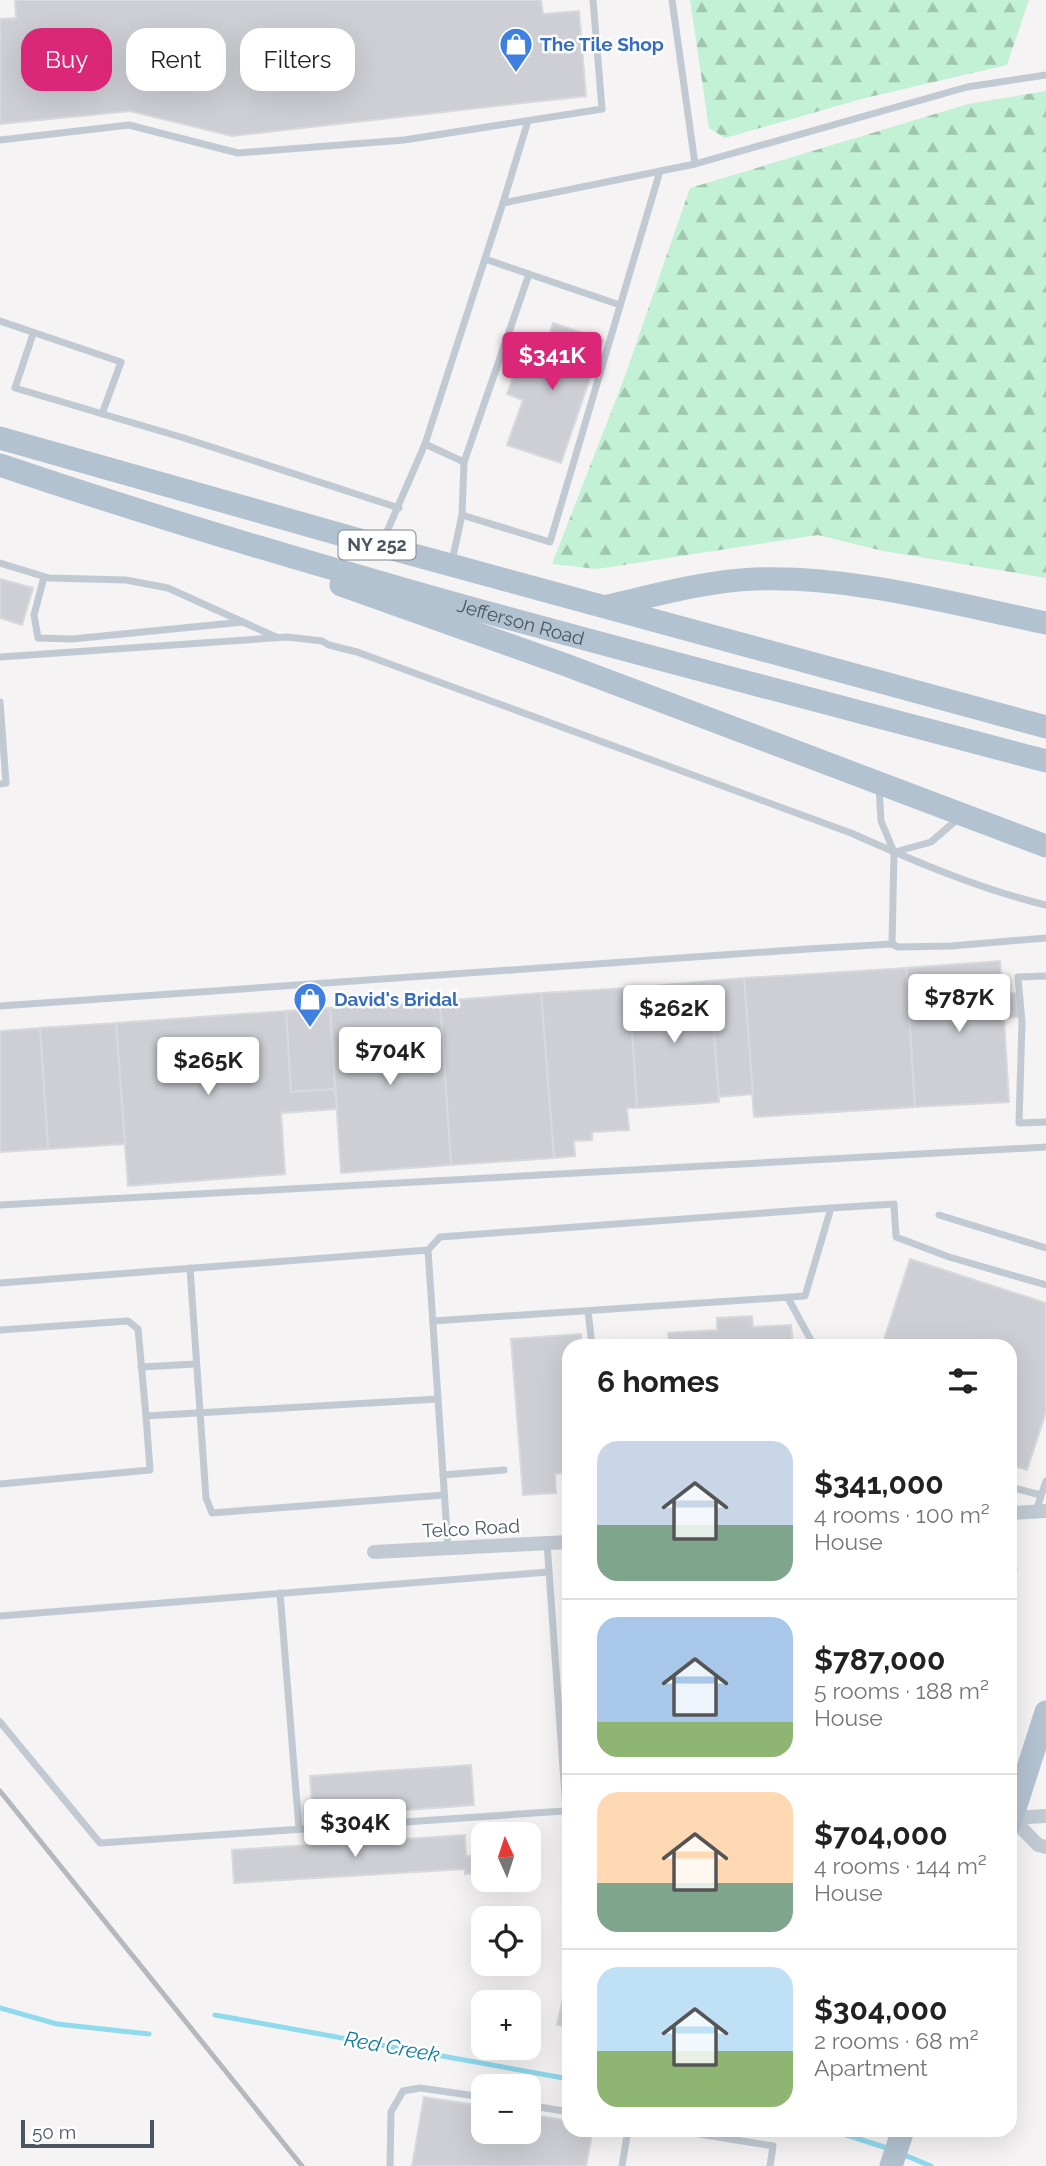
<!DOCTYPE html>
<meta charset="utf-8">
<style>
body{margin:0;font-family:Raleway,sans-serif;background:#f2f2f2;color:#222;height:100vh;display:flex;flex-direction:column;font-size:26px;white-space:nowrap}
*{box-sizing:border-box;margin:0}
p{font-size:23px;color:#767676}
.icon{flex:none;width:38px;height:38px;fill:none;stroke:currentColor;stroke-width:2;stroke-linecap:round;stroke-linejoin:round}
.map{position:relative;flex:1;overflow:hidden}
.panel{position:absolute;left:562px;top:1339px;width:455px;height:798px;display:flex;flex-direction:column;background:#fff;border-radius:21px;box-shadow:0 7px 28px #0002}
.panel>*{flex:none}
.hud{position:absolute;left:21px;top:28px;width:436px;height:63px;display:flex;gap:14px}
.needle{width:46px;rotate:357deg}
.tools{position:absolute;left:471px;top:1822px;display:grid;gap:14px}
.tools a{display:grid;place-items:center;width:70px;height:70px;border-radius:14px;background:#fff;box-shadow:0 7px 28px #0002;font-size:35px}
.scale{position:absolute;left:21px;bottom:18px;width:133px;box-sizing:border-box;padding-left:7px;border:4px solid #4a5661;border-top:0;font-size:19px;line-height:24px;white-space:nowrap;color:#4a5661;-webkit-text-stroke:5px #fff;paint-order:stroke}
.price{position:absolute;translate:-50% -60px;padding:0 16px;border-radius:7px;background:#fff;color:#222;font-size:23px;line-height:46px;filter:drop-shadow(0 2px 4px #0008)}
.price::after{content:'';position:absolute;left:50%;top:42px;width:21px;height:16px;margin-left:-10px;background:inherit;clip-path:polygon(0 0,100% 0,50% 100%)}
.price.current{background:#db2777;color:#fff}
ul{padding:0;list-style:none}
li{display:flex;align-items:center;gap:21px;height:175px;padding:0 35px}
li+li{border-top:2px solid #e0e0e0}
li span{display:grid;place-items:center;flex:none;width:196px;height:140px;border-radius:21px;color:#555}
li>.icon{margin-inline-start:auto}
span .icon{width:84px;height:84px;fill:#fffc;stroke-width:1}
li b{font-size:30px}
h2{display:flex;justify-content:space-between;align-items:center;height:84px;padding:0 35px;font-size:30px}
.pill{padding:0 24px;border-radius:21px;background:#fff;box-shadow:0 7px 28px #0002;font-size:24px;line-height:63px}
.pill.current{background:#db2777;color:#fff}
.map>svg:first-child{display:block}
</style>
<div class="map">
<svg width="1046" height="2166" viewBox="0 0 1046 2166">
<defs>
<pattern id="forest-firs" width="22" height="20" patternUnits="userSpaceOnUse" patternTransform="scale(1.75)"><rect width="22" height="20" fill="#c3f1d5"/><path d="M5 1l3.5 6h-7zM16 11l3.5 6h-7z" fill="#a0c6b0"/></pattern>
</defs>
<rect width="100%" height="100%" fill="#f5f3f3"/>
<!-- forest -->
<g fill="url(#forest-firs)">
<polygon points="690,0 1029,0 1007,65 865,98 725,138 709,128"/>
<polygon points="1046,91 1046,578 883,551 818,535 597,569 552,564 625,376 690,188 968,104"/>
</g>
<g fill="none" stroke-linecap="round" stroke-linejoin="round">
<!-- stream -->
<g stroke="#90daee" stroke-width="5">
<polyline points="0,2008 57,2024 149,2034"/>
<polyline points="215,2015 569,2079"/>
<polyline points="831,2130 890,2149"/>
<polyline points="902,2154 931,2166"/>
</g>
</g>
<!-- building -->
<g fill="#cdcfd5" stroke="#d7d9de" stroke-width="2">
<polygon points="15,0 541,0 543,14 579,11 586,96 232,136 130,111 0,124 0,19 16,18"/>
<polygon points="553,323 603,340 561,463 507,445 523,400 507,394 522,352 541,359"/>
<polygon points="0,579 33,588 22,625 0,618"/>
<polygon points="1000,961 1002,994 1017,993 1018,1017 1004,1018 1009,1102 915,1107 906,968"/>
<polygon points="906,968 915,1107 754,1117 744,978"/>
<polygon points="744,978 753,1094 719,1097 710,981"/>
<polygon points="710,981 719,1102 637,1108 629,988"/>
<polygon points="629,988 637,1108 627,1108 629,1130 592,1132 592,1140 574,1141 575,1156 554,1158 541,993"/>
<polygon points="541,993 554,1158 451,1165 440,1001"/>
<polygon points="440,1001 451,1165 341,1173 330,1008"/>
<polygon points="330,1008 335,1089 291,1092 286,1011"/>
<polygon points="286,1011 291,1092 335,1089 337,1109 281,1113 285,1174 128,1186 116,1023"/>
<polygon points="116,1023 125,1144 48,1149 40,1028"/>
<polygon points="40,1028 48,1149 0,1152 0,1031"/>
<polygon points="910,1259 1046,1303 1046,1412 1027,1470 1010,1465 1010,1346 882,1346"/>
<polygon points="752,1316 753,1327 791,1325 793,1346 669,1346 668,1333 717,1330 717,1318"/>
<polygon points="581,1334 582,1346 569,1346 569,1472 555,1474 556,1493 523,1495 511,1339"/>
<polygon points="471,1765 474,1805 313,1817 310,1776"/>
<polygon points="465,1835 466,1856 483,1855 483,1873 465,1874 465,1869 234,1883 232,1850"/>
<polygon points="569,1971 569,2027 557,2025"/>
<polygon points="424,2097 483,2106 483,2132 528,2132 528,2114 569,2121 569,2130 593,2130 586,2166 412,2166"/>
</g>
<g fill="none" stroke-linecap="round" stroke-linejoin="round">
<!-- lane -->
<g stroke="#c1cad2" stroke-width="7">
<polyline points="672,0 695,164"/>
<polyline points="0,140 129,125 238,153 404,140 602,109 593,0"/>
<polyline points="503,203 528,121"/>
<polyline points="485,259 620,305"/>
<polyline points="0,321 121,362 102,414"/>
<polyline points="33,334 15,388 184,438 399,508"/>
<polyline points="425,444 464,462 529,274"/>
<polyline points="462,515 464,462"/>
<polyline points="382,543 425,444 503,203 695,164 967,87 1046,75"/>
<polyline points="452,561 462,515 550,542 660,171"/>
<polyline points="0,563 49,578 126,580 168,588 276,637"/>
<polyline points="44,577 34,615 38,638 72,639 243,622"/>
<path d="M0,657L287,637L322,641L329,645L357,652L851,833C914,861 979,889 1046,905"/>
<polyline points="0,702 6,783 0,784"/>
<polyline points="879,786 881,821 894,852 892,944"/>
<polyline points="895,852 931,842 960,817"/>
<polyline points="1046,976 1018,977 1022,1022 1019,1123 1046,1122"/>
<polyline points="0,1006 808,949 892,944 898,947 951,946 1046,938"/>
<polyline points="0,1205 1046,1147"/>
<polyline points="939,1215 1046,1248"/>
<polyline points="428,1250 440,1237 831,1208"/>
<polyline points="190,1268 206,1498 212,1513 444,1495"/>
<polyline points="0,1283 428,1250 448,1548"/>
<polyline points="788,1298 814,1346"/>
<polyline points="588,1311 592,1346"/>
<polyline points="433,1321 805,1296 831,1208 894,1204 896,1237 949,1257 1046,1285"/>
<polyline points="0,1330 128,1321 138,1329 146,1416"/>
<polyline points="141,1367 196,1364"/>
<polyline points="443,1475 504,1470"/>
<polyline points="0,1484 150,1470 146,1416 438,1399"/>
<polyline points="1010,1487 1041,1495"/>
<polyline points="1036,1511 1046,1481"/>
<polyline points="547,1543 569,1853"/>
<polyline points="1010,1561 1013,1563 1014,1570 1010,1583"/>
<polyline points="280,1593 299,1829"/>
<polyline points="0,1616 548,1572"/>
<polyline points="0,1722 100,1843 564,1811"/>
<polyline points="528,2105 569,2112"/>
<polyline points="674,2130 773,2146 770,2166"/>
<polyline points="390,2166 391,2112 403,2091 420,2088 483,2097"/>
<polyline points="622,2166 628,2130"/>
</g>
<!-- street -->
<g stroke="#c1cad2" stroke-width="14">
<polyline points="1010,1513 1046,1511"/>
<polyline points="374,1552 569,1542"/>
<polyline points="1012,1818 1038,1845 1046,1847"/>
<polyline points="1012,1818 1046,1816"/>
</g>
<!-- primary -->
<g stroke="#b3c2d1" stroke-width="23">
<polyline points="0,438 381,546 1046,727"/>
<path id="s1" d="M0,465C343,581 696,668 1046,761"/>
<polyline points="341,585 566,665 1046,846"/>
<path d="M608,606C656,595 706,581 755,579C848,575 955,604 1046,623"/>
<polyline points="1010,1824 1046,1712"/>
<polyline points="891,2166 903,2130"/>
</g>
<!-- rail -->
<polyline stroke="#b5b8bd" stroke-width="5" points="0,1791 302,2166"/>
</g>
<!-- icons -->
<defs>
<symbol id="shop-pin" viewBox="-11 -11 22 30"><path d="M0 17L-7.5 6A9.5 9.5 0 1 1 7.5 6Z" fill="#3f7fe0" stroke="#fff"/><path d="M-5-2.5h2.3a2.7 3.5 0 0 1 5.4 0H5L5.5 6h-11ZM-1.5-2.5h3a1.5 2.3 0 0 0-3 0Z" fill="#fff"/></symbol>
</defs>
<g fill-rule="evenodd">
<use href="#shop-pin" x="497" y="25" width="38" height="52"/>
<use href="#shop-pin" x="291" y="980" width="38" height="52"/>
</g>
<g text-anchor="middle" stroke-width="5" stroke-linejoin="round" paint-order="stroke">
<!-- shield labels -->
<rect fill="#fff" stroke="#808990" stroke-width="2" x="338.5" y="530.5" width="77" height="29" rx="5"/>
<g font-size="18" font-weight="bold" fill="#4a5661">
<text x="377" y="551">NY 252</text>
</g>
<!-- shop labels -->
<g font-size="19" font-weight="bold" fill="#366cbe" stroke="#fff" text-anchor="start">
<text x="540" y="51">The Tile Shop</text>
<text x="334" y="1006">David's Bridal</text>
</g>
<!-- street labels -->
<g font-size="19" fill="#4a5661" stroke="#fff">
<text dy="7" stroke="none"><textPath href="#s1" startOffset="544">Jefferson Road</textPath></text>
<text transform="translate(471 1528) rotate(-3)" y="7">Telco Road</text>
</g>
<!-- water labels -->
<g font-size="21" font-style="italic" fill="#0c7c9b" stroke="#fff">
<text transform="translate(392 2047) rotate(10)" y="7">Red Creek</text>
</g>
</g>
</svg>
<div class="tools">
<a><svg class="needle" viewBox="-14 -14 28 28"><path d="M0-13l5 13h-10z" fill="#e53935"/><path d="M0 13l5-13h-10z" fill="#767676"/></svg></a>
<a><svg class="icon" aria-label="locate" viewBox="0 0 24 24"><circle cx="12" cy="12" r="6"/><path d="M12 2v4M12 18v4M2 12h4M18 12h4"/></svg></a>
<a>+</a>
<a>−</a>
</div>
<div class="scale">50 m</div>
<b class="price current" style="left:552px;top:392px">$341K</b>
<b class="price" style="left:959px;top:1034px">$787K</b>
<b class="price" style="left:674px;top:1045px">$262K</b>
<b class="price" style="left:390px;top:1087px">$704K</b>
<b class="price" style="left:208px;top:1097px">$265K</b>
<b class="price" style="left:355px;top:1859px">$304K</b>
<div class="hud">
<a class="pill current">Buy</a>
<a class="pill">Rent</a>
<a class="pill">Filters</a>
</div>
<section class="panel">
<h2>6 homes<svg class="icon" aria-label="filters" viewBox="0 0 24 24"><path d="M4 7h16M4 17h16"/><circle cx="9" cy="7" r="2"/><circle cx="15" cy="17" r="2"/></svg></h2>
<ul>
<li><span style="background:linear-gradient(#c9d6e8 60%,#7fa58c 0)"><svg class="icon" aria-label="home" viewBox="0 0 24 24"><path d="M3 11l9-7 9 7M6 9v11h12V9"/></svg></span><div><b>$341,000</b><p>4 rooms · 100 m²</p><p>House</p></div></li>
<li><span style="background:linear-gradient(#a9c7e8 75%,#8fb573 0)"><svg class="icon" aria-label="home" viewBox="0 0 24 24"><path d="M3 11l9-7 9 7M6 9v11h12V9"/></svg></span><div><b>$787,000</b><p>5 rooms · 188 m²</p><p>House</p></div></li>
<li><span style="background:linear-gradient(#ffd9b3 65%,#7fa58c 0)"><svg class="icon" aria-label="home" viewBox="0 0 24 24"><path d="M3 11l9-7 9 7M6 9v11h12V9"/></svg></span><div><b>$704,000</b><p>4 rooms · 144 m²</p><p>House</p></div></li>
<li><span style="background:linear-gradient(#bfe0f5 60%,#8fb573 0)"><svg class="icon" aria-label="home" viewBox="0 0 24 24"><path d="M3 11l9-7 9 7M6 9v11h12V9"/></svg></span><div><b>$304,000</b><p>2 rooms · 68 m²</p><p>Apartment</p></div></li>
</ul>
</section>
</div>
